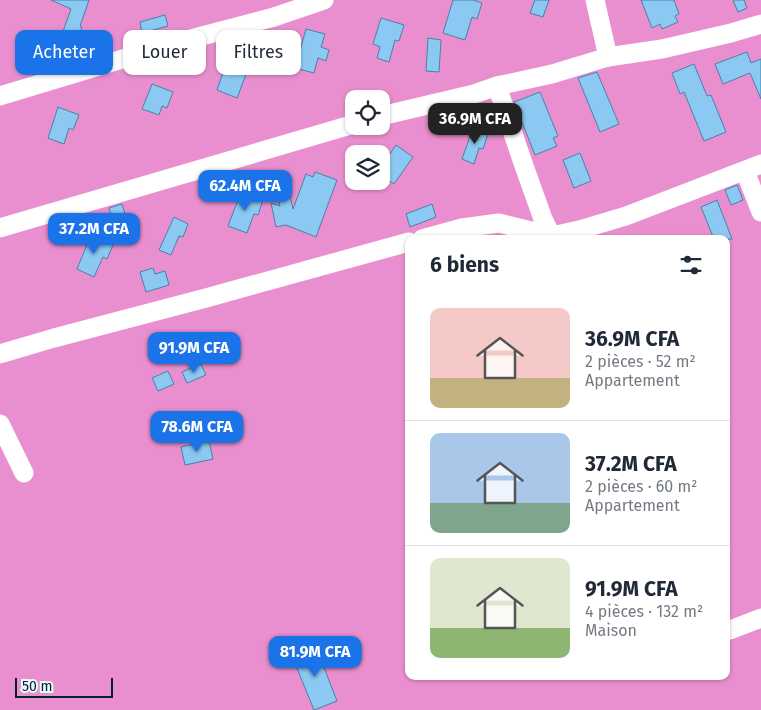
<!DOCTYPE html>
<html lang="fr">
<meta charset="utf-8">
<style>
body{margin:0;font-family:"Fira Sans",sans-serif;background:#f6f6f7;color:#1f2937;height:100vh;display:flex;flex-direction:column;font-size:19px;white-space:nowrap}
*{box-sizing:border-box;margin:0}
p{font-size:16px;color:#747a83}
.icon{flex:none;width:28px;height:28px;fill:none;stroke:currentColor;stroke-width:2;stroke-linecap:round;stroke-linejoin:round}
.map{position:relative;flex:1;overflow:hidden}
.details{position:absolute;left:405px;top:235px;width:325px;height:445px;display:flex;flex-direction:column;background:#fff;border-radius:10px;box-shadow:0 1px 4px #0004}
.details>*{flex:none}
.banner{position:absolute;left:15px;top:30px;width:315px;height:45px;display:flex;gap:10px}
.fabs{position:absolute;left:345px;top:90px;display:grid;gap:10px}
.fabs a{display:grid;place-items:center;width:45px;height:45px;border-radius:10px;background:#fff;box-shadow:0 1px 4px #0004;font-size:25px}
.scale{position:absolute;left:15px;bottom:12px;width:98px;box-sizing:border-box;padding-left:5px;border:2px solid #00222b;border-top:0;font-size:14px;line-height:18px;white-space:nowrap;color:#00222b;-webkit-text-stroke:4px #e9f8fd;paint-order:stroke}
.price{position:absolute;translate:-50% -42px;padding:0 11px;border-radius:10px;background:#1a73e8;color:#fff;font-size:16px;line-height:32px;filter:drop-shadow(0 1px 2px #0008)}
.price::after{content:'';position:absolute;left:50%;top:30px;width:15px;height:11px;margin-left:-8px;background:inherit;clip-path:polygon(0 0,100% 0,50% 100%)}
.price.current{background:#222;color:#fff}
ul{padding:0;list-style:none}
li{display:flex;align-items:center;gap:15px;height:125px;padding:0 25px}
li+li{border-top:1px solid #e0e1e3}
li span{display:grid;place-items:center;flex:none;width:140px;height:100px;border-radius:10px;color:#555}
li>.icon{margin-inline-start:auto}
span .icon{width:60px;height:60px;fill:#fffc;stroke-width:1}
li b{font-size:21px}
h2{display:flex;justify-content:space-between;align-items:center;height:60px;padding:0 25px;font-size:21px}
.chip{padding:0 18px;border-radius:10px;background:#fff;box-shadow:0 1px 4px #0004;font-size:18px;line-height:45px}
.chip.current{background:#1a73e8;color:#fff}
.map>svg:first-child{display:block}
</style>
<div class="map">
<svg width="761" height="710" viewBox="0 0 761 710">
<rect width="100%" height="100%" fill="#90e2fa"/>
<!-- green -->
<path fill="#e98fcf" fill-rule="evenodd" d="M0,0H761V710H0ZM354,99H381V126H354ZM354,154H381V181H354ZM409,239H726V676H409Z"/>
<!-- building -->
<g fill="#8bc9f2" stroke="#4582a8">
<polygon points="51,0 89,0 80,26 82,27 73,54 57,48 71,9"/>
<polygon points="453,0 473,0 482,3 477,19 472,17 465,40 443,33"/>
<polygon points="535,0 549,0 543,17 530,13"/>
<polygon points="641,0 674,0 679,14 675,16 678,22 662,29 660,24 652,28"/>
<polygon points="733,0 744,0 747,8 738,12"/>
<polygon points="165,15 168,26 142,33 140,22"/>
<polygon points="381,18 404,25 399,41 395,40 389,62 377,58 380,47 373,44"/>
<polygon points="306,29 325,34 321,47 329,50 326,61 318,58 314,73 295,68"/>
<polygon points="428,38 441,40 439,72 426,71"/>
<polygon points="747,52 751,63 761,59 761,99 750,73 723,84 715,64"/>
<polygon points="227,61 248,69 237,98 217,90"/>
<polygon points="694,64 707,96 711,95 726,132 704,141 684,92 680,94 672,73"/>
<polygon points="597,72 619,124 600,132 578,78"/>
<polygon points="152,84 173,92 167,108 162,106 159,115 142,109"/>
<polygon points="540,92 558,136 553,138 557,146 535,155 514,102"/>
<polygon points="58,107 79,115 73,130 69,128 64,144 48,138"/>
<polygon points="473,128 488,134 483,149 479,148 474,164 462,159"/>
<polygon points="396,145 413,157 394,184 381,175 381,167"/>
<polygon points="580,153 591,181 574,188 563,160"/>
<polygon points="315,172 337,180 316,237 286,225 276,227 271,203 280,206 274,182 286,179 293,209 306,174 313,177"/>
<polygon points="737,185 743,200 731,205 725,190"/>
<polygon points="241,192 263,200 258,215 254,214 247,233 228,226"/>
<polygon points="717,200 732,239 714,239 701,207"/>
<polygon points="122,204 129,228 116,232 109,208"/>
<polygon points="432,204 436,217 410,227 406,214"/>
<polygon points="174,217 188,224 183,237 179,236 171,255 159,250"/>
<polygon points="91,235 113,245 107,259 103,257 94,277 77,269"/>
<polygon points="153,268 155,274 165,271 169,285 146,292 140,272"/>
<polygon points="201,364 206,375 187,383 182,372"/>
<polygon points="168,371 174,384 158,391 152,378"/>
<polygon points="209,441 213,459 185,465 181,447"/>
<polygon points="316,647 337,701 314,710 292,656"/>
</g>
<g fill="none" stroke-linecap="round" stroke-linejoin="round">
<!-- minor -->
<g stroke="#fff" stroke-width="19">
<polyline points="595,0 608,57"/>
<polyline points="497,86 523,163 543,219 553,239"/>
<polyline points="0,96 179,42 274,17 324,0"/>
<polyline points="381,116 474,94 497,86 552,74 608,57 662,49 731,33 761,24"/>
<polyline points="745,171 761,212"/>
<polyline points="0,228 354,124"/>
<polyline points="422,239 462,228 499,223 552,236 579,230 626,216 761,164"/>
<polyline points="0,354 54,338 206,298 409,242"/>
<polyline points="0,424 24,473"/>
<polyline points="726,629 730,630 761,618"/>
</g>
</g>
</svg>
<div class="fabs">
<a><svg class="icon" aria-label="locate" viewBox="0 0 24 24"><circle cx="12" cy="12" r="6"/><path d="M12 2v4M12 18v4M2 12h4M18 12h4"/></svg></a>
<a><svg class="icon" aria-label="layers" viewBox="0 0 24 24"><path d="M12 4l9 5-9 5-9-5zM3 14l9 5 9-5"/></svg></a>
</div>
<div class="scale">50 m</div>
<b class="price current" style="left:475px;top:145px">36.9M CFA</b>
<b class="price" style="left:245px;top:212px">62.4M CFA</b>
<b class="price" style="left:94px;top:255px">37.2M CFA</b>
<b class="price" style="left:194px;top:374px">91.9M CFA</b>
<b class="price" style="left:197px;top:453px">78.6M CFA</b>
<b class="price" style="left:315px;top:678px">81.9M CFA</b>
<div class="banner">
<a class="chip current">Acheter</a>
<a class="chip">Louer</a>
<a class="chip">Filtres</a>
</div>
<section class="details">
<h2>6 biens<svg class="icon" aria-label="filters" viewBox="0 0 24 24"><path d="M4 7h16M4 17h16"/><circle cx="9" cy="7" r="2"/><circle cx="15" cy="17" r="2"/></svg></h2>
<ul>
<li><span style="background:linear-gradient(#f6c9c9 70%,#c2b280 0)"><svg class="icon" aria-label="home" viewBox="0 0 24 24"><path d="M3 11l9-7 9 7M6 9v11h12V9"/></svg></span><div><b>36.9M CFA</b><p>2 pièces · 52 m²</p><p>Appartement</p></div></li>
<li><span style="background:linear-gradient(#a9c7e8 70%,#7fa58c 0)"><svg class="icon" aria-label="home" viewBox="0 0 24 24"><path d="M3 11l9-7 9 7M6 9v11h12V9"/></svg></span><div><b>37.2M CFA</b><p>2 pièces · 60 m²</p><p>Appartement</p></div></li>
<li><span style="background:linear-gradient(#dfe7d0 70%,#8fb573 0)"><svg class="icon" aria-label="home" viewBox="0 0 24 24"><path d="M3 11l9-7 9 7M6 9v11h12V9"/></svg></span><div><b>91.9M CFA</b><p>4 pièces · 132 m²</p><p>Maison</p></div></li>
</ul>
</section>
</div>
